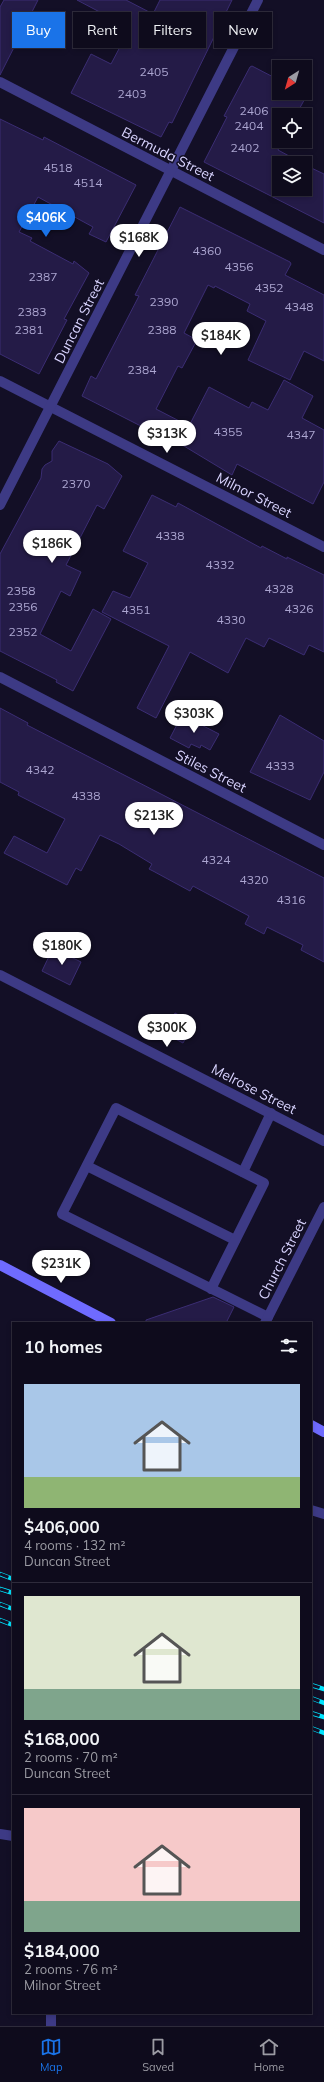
<!DOCTYPE html>
<meta charset="utf-8">
<style>
body{margin:0;font-family:Mulish,sans-serif;background:#171425;color:#f1f3f6;height:100vh;display:flex;flex-direction:column;font-size:15px;white-space:nowrap}
*{box-sizing:border-box;margin:0}
p{font-size:13px;color:#9b9ba3}
.icon{flex:none;width:22px;height:22px;fill:none;stroke:currentColor;stroke-width:2;stroke-linecap:round;stroke-linejoin:round}
.map{position:relative;flex:1;overflow:hidden}
.details{position:absolute;left:12px;top:1322px;width:300px;height:692px;display:flex;flex-direction:column;background:#0e0b1c;border-radius:0px;box-shadow:0 2px 6px #0003,0 0 0 1px #2e2b3b}
.details>*{flex:none}
.guide{position:absolute;left:12px;top:12px;width:300px;height:36px;display:flex;gap:8px}
.needle{width:26px;rotate:217deg}
.tools{position:absolute;left:272px;top:60px;display:grid;gap:8px}
.tools a{display:grid;place-items:center;width:40px;height:40px;border-radius:0px;background:#0e0b1c;box-shadow:0 2px 6px #0003,0 0 0 1px #2e2b3b;font-size:20px}
.price{position:absolute;translate:-50% -34px;padding:0 9px;border-radius:14px;background:#fff;color:#222;font-size:13px;line-height:26px;filter:drop-shadow(0 1px 2px #0008)}
.price::after{content:'';position:absolute;left:50%;top:24px;width:12px;height:9px;margin-left:-6px;background:inherit;clip-path:polygon(0 0,100% 0,50% 100%)}
.price.current{background:#1a73e8;color:#fff}
ul{padding:0;list-style:none}
li{display:grid;align-content:center;gap:8px;height:212px;padding:0 12px}
li+li{border-top:1px solid #2e2b3b}
li span{display:grid;place-items:center;height:124px;border-radius:0px;color:#555}
li>.icon{margin-inline-start:auto}
span .icon{width:72px;height:72px;fill:#fffc;stroke-width:1}
li b{font-size:17px}
h2{display:flex;justify-content:space-between;align-items:center;height:48px;padding:0 12px;font-size:17px}
.tag{padding:0 14px;border-radius:0px;background:#0e0b1c;box-shadow:0 2px 6px #0003,0 0 0 1px #2e2b3b;font-size:14px;line-height:36px}
.tag.current{background:#1a73e8;color:#fff}
.dock{display:flex;justify-content:space-around;align-items:center;height:56px;border-top:1px solid #2e2b3b;background:#0e0b1c;font-size:11px;color:#9b9ba3}
.dock a{display:grid;justify-items:center;gap:2px}
.dock .current{color:#1a73e8}
.map>svg:first-child{display:block}
</style>
<div class="map">
<svg width="324" height="2026" viewBox="0 0 324 2026">
<rect width="100%" height="100%" fill="#130f26"/>
<!-- building -->
<g fill="#241b47" stroke="#3b2d73">
<polygon points="4,0 38,0 0,75 0,7"/>
<polygon points="77,0 126,0 153,14 160,0 232,0 172,123 169,122 161,137 71,93 91,54 111,64 130,28"/>
<polygon points="252,66 279,80 279,93 308,93 296,115 279,115 279,141 282,141 278,150 302,163 279,163 279,189 305,189 305,165 324,174 324,223 204,162 227,117 224,116 250,67"/>
<polygon points="0,119 43,140 44,137 136,185 106,242 89,234 93,227 38,197 19,232 32,238 30,241 73,264 74,261 89,273 64,319 67,320 39,374 0,354"/>
<polygon points="180,207 290,262 291,264 285,275 324,295 324,361 304,351 290,380 248,360 266,321 247,311 250,304 215,286 214,288 208,285 184,333 197,340 182,368 178,366 156,409 189,426 209,387 249,408 252,402 268,410 284,380 313,396 302,418 324,430 324,482 313,504 237,464 232,475 179,443 178,445 82,396 91,376 96,379 139,296 135,295"/>
<polygon points="59,441 108,464 122,476 104,509 97,505 66,565 81,572 70,596 61,591 40,634 71,651 93,609 111,619 73,691 56,682 57,680 0,651 0,554 41,478 42,469 45,465 52,461 52,451"/>
<polygon points="152,495 176,507 178,503 261,548 262,546 287,559 287,557 324,575 324,652 309,645 304,655 269,638 264,647 246,638 228,673 190,652 156,718 137,708 169,646 102,612 113,591 130,598 148,563 123,551"/>
<polygon points="0,708 28,723 27,725 324,878 324,962 301,950 303,945 267,927 264,934 245,924 249,916 193,886 190,891 153,871 149,869 152,864 119,844 100,835 81,871 76,868 67,885 4,853 14,836 47,853 65,819 18,795 19,792 0,782"/>
<polygon points="182,715 219,734 210,750 201,745 200,748 191,744 189,748 170,738"/>
<polygon points="280,715 324,741 324,772 310,800 250,772"/>
<polygon points="53,948 81,962 70,985 42,971"/>
<polygon points="175,1013 194,1023 183,1043 164,1033"/>
<polygon points="213,1297 234,1307 226,1323 146,1323 146,1320"/>
</g>
<g fill="none" stroke-linecap="round" stroke-linejoin="round">
<!-- lane -->
<g stroke="#3d3a85" stroke-width="10">
<polyline points="87,1166 235,1240"/>
<polyline points="243,1172 271,1113"/>
<polyline points="211,1289 264,1183 116,1108 62,1214 268,1317"/>
<polyline points="311,1510 324,1514"/>
</g>
<!-- street -->
<g stroke="#3d3a85" stroke-width="10">
<polyline points="0,82 324,250"/>
<polyline points="0,381 324,547"/>
<polyline points="0,505 258,0"/>
<polyline points="0,677 324,845"/>
<polyline points="0,975 324,1141"/>
<polyline points="265,1323 324,1207"/>
<polyline points="0,1834 13,1836"/>
<polyline points="51,2013 51,2026"/>
</g>
<!-- secondary -->
<g stroke="#6f6bff" stroke-width="10">
<polyline points="0,1265 111,1323"/>
<polyline points="311,1425 324,1432"/>
</g>
<defs>
<g id="rail">
<polyline points="0,1574 13,1579"/>
<polyline points="0,1589 13,1593"/>
<polyline points="0,1604 13,1609"/>
<polyline points="0,1620 13,1625"/>
<polyline points="311,1685 324,1689"/>
<polyline points="311,1698 324,1703"/>
<polyline points="311,1713 324,1717"/>
<polyline points="311,1728 324,1733"/>
</g>
</defs>
<!-- rail casing -->
<use href="#rail" stroke="#00e5ff" stroke-width="4.5"/>
<!-- rail -->
<use href="#rail" stroke="#130f26" stroke-width="3" stroke-dasharray="9" stroke-linecap="butt"/>
</g>
<g text-anchor="middle" stroke-width="3" stroke-linejoin="round" paint-order="stroke">
<!-- number labels -->
<g font-size="12" fill="#aca6d1">
<text x="154" y="76">2405</text>
<text x="132" y="98">2403</text>
<text x="254" y="115">2406</text>
<text x="249" y="130">2404</text>
<text x="245" y="152">2402</text>
<text x="58" y="172">4518</text>
<text x="88" y="187">4514</text>
<text x="207" y="255">4360</text>
<text x="239" y="271">4356</text>
<text x="43" y="281">2387</text>
<text x="269" y="292">4352</text>
<text x="164" y="306">2390</text>
<text x="299" y="311">4348</text>
<text x="32" y="316">2383</text>
<text x="29" y="334">2381</text>
<text x="162" y="334">2388</text>
<text x="142" y="374">2384</text>
<text x="228" y="436">4355</text>
<text x="301" y="439">4347</text>
<text x="76" y="488">2370</text>
<text x="170" y="540">4338</text>
<text x="220" y="569">4332</text>
<text x="279" y="593">4328</text>
<text x="21" y="595">2358</text>
<text x="23" y="611">2356</text>
<text x="299" y="613">4326</text>
<text x="136" y="614">4351</text>
<text x="231" y="624">4330</text>
<text x="23" y="636">2352</text>
<text x="280" y="770">4333</text>
<text x="40" y="774">4342</text>
<text x="86" y="800">4338</text>
<text x="216" y="864">4324</text>
<text x="254" y="884">4320</text>
<text x="291" y="904">4316</text>
</g>
<!-- street labels -->
<g font-size="14" fill="#d9d4ff" stroke="#130f26">
<text transform="translate(168 154) rotate(27)" y="5">Bermuda Street</text>
<text transform="translate(79 321) rotate(-63)" y="5">Duncan Street</text>
<text transform="translate(254 495) rotate(27)" y="5">Milnor Street</text>
<text transform="translate(211 771) rotate(27)" y="5">Stiles Street</text>
<text transform="translate(254 1089) rotate(27)" y="5">Melrose Street</text>
<text transform="translate(282 1259) rotate(-63)" y="5">Church Street</text>
</g>
</g>
</svg>
<div class="tools">
<a><svg class="needle" viewBox="-14 -14 28 28"><path d="M0-13l5 13h-10z" fill="#e53935"/><path d="M0 13l5-13h-10z" fill="#9b9ba3"/></svg></a>
<a><svg class="icon" aria-label="locate" viewBox="0 0 24 24"><circle cx="12" cy="12" r="6"/><path d="M12 2v4M12 18v4M2 12h4M18 12h4"/></svg></a>
<a><svg class="icon" aria-label="layers" viewBox="0 0 24 24"><path d="M12 4l9 5-9 5-9-5zM3 14l9 5 9-5"/></svg></a>
</div>
<b class="price current" style="left:46px;top:238px">$406K</b>
<b class="price" style="left:139px;top:258px">$168K</b>
<b class="price" style="left:221px;top:356px">$184K</b>
<b class="price" style="left:167px;top:454px">$313K</b>
<b class="price" style="left:52px;top:564px">$186K</b>
<b class="price" style="left:194px;top:734px">$303K</b>
<b class="price" style="left:154px;top:836px">$213K</b>
<b class="price" style="left:62px;top:966px">$180K</b>
<b class="price" style="left:167px;top:1048px">$300K</b>
<b class="price" style="left:61px;top:1284px">$231K</b>
<div class="guide">
<a class="tag current">Buy</a>
<a class="tag">Rent</a>
<a class="tag">Filters</a>
<a class="tag">New</a>
</div>
<section class="details">
<h2>10 homes<svg class="icon" aria-label="filters" viewBox="0 0 24 24"><path d="M4 7h16M4 17h16"/><circle cx="9" cy="7" r="2"/><circle cx="15" cy="17" r="2"/></svg></h2>
<ul>
<li><span style="background:linear-gradient(#a9c7e8 75%,#8fb573 0)"><svg class="icon" aria-label="home" viewBox="0 0 24 24"><path d="M3 11l9-7 9 7M6 9v11h12V9"/></svg></span><div><b>$406,000</b><p>4 rooms · 132 m²</p><p>Duncan Street</p></div></li>
<li><span style="background:linear-gradient(#dfe7d0 75%,#7fa58c 0)"><svg class="icon" aria-label="home" viewBox="0 0 24 24"><path d="M3 11l9-7 9 7M6 9v11h12V9"/></svg></span><div><b>$168,000</b><p>2 rooms · 70 m²</p><p>Duncan Street</p></div></li>
<li><span style="background:linear-gradient(#f6c9c9 75%,#7fa58c 0)"><svg class="icon" aria-label="home" viewBox="0 0 24 24"><path d="M3 11l9-7 9 7M6 9v11h12V9"/></svg></span><div><b>$184,000</b><p>2 rooms · 76 m²</p><p>Milnor Street</p></div></li>
</ul>
</section>
</div>
<nav class="dock">
<a class="current"><svg class="icon" aria-label="map" viewBox="0 0 24 24"><path d="M3 6l6-2 6 2 6-2v14l-6 2-6-2-6 2zM9 4v14M15 6v14"/></svg>Map</a>
<a><svg class="icon" aria-label="saved" viewBox="0 0 24 24"><path d="M7 4h10v16l-5-4-5 4z"/></svg>Saved</a>
<a><svg class="icon" aria-label="home" viewBox="0 0 24 24"><path d="M3 11l9-7 9 7M6 9v11h12V9"/></svg>Home</a>
</nav>
